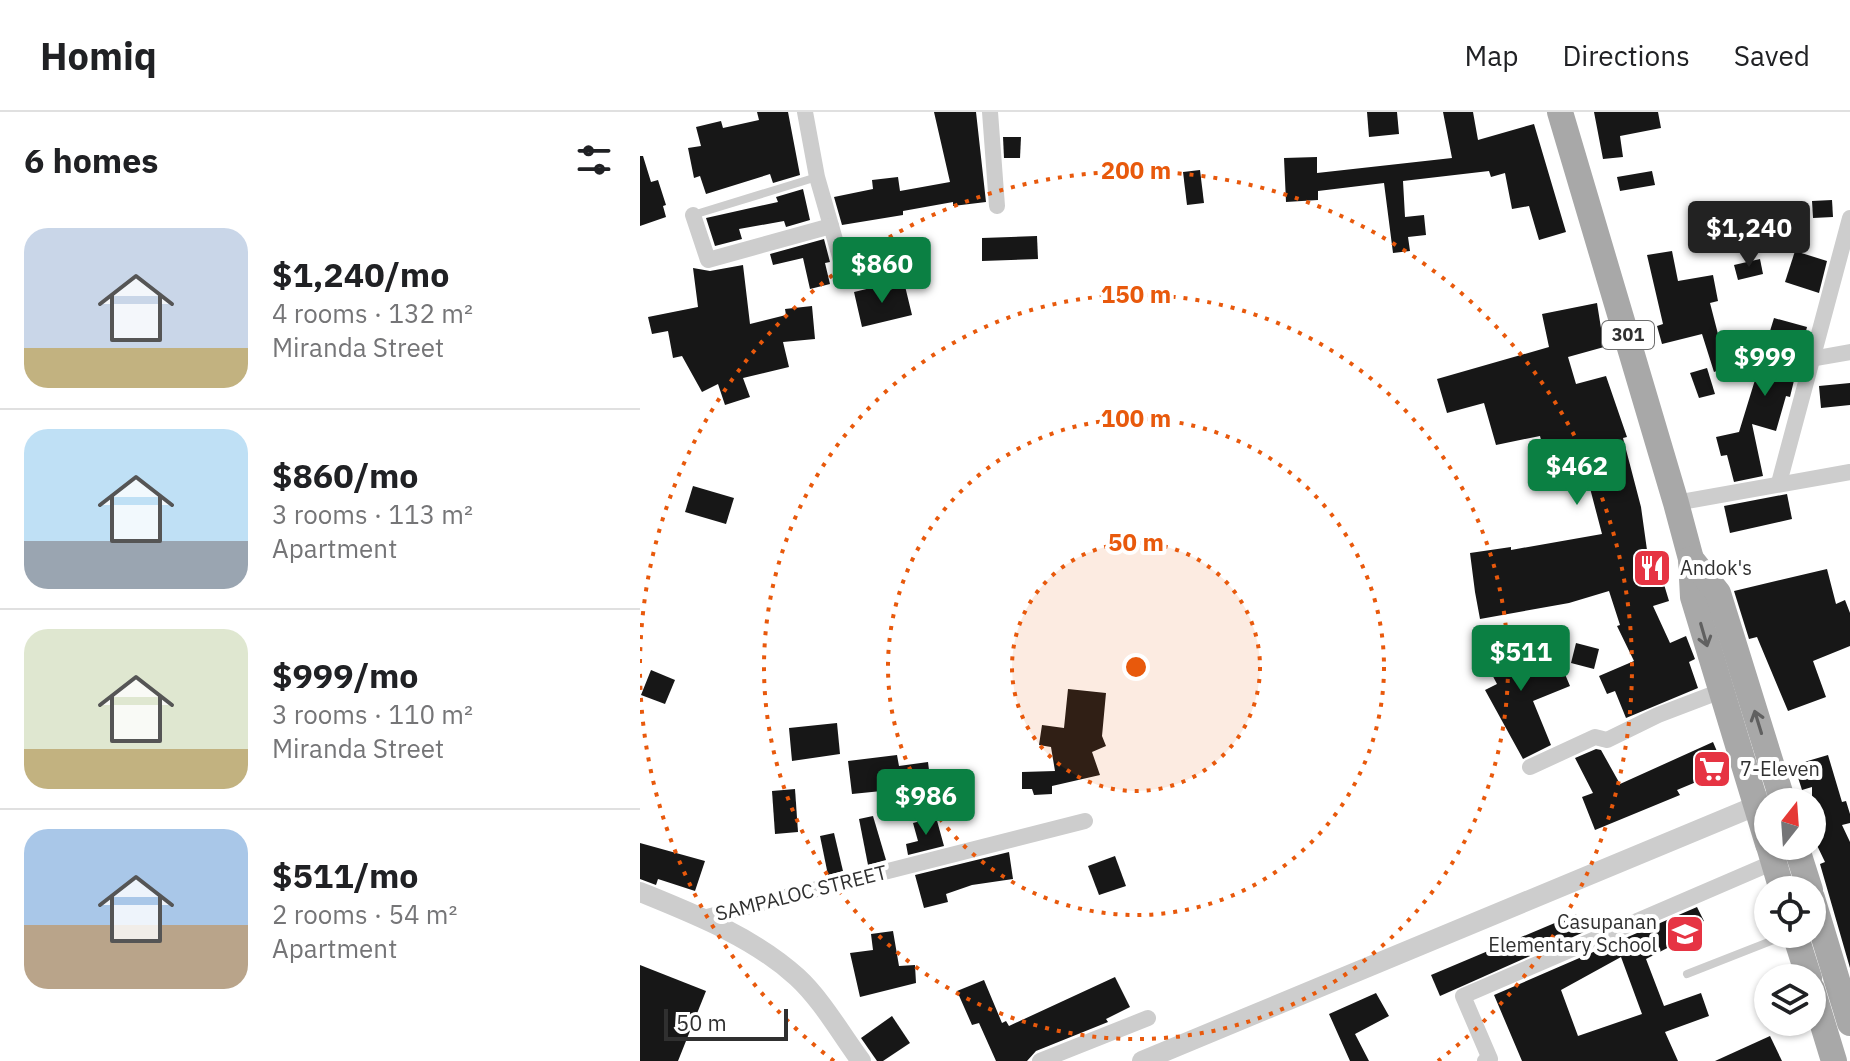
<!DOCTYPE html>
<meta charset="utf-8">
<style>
body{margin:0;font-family:"IBM Plex Sans",sans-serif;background:#f6f6f6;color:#202124;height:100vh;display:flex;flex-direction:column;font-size:30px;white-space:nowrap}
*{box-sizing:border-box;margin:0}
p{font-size:26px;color:#757577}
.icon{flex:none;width:44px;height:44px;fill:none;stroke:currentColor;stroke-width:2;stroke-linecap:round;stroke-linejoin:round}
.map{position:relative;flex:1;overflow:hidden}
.details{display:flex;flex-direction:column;background:#fff;width:640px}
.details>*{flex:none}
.needle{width:52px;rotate:17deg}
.buttons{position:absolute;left:1114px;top:676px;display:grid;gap:16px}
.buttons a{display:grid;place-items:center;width:72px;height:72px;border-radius:50%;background:#fff;box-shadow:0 2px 6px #0004;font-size:40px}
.scale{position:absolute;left:24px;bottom:20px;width:124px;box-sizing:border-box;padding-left:8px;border:4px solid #303030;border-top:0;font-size:22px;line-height:28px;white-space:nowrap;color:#303030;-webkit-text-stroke:6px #fff;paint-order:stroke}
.price{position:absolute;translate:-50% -68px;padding:0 18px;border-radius:8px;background:#0b8043;color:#fff;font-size:26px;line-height:52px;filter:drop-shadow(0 2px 4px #0008)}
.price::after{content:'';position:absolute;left:50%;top:48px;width:24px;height:18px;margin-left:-12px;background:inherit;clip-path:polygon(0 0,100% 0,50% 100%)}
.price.selected{background:#222;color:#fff}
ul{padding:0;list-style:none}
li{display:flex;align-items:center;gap:24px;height:200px;padding:0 24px}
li+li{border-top:2px solid #e0e0e0}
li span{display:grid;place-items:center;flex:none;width:224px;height:160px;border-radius:24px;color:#555}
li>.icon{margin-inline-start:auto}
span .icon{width:96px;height:96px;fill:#fffc;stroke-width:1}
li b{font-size:34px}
h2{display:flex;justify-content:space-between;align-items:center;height:96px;padding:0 24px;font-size:34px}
header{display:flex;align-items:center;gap:48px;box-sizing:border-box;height:112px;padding:0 40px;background:#fff;border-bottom:2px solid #e0e0e0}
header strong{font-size:38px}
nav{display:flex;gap:44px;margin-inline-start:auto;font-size:28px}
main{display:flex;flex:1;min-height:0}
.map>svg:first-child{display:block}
</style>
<header>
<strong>Homiq</strong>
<nav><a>Map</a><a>Directions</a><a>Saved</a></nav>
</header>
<main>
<section class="details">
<h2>6 homes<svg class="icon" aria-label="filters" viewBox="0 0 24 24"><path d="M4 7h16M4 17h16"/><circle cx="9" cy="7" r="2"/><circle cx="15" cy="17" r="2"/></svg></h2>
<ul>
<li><span style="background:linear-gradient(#c9d6e8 75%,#c2b280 0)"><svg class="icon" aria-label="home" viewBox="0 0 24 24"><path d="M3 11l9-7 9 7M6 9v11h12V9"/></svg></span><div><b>$1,240/mo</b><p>4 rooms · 132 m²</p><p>Miranda Street</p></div></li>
<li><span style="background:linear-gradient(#bfe0f5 70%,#9aa5b1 0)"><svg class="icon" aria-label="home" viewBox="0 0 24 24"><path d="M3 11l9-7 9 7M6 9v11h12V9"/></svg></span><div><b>$860/mo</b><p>3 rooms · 113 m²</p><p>Apartment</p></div></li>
<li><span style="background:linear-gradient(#dfe7d0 75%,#c2b280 0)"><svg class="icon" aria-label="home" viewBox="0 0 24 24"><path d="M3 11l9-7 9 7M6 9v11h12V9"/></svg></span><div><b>$999/mo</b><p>3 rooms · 110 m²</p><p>Miranda Street</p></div></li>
<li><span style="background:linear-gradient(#a9c7e8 60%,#b9a48a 0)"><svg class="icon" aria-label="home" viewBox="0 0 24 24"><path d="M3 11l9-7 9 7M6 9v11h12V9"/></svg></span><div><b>$511/mo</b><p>2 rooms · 54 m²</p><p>Apartment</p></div></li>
</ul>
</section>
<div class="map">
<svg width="1210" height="949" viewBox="0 0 1210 949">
<rect width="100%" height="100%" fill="#fff"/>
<!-- building -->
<g fill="#171717" fill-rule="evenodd">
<polygon points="117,0 148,0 160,63 133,71 130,62 66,82 60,64 54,66 48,36 61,34 56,15 81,9 83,16 119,8"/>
<polygon points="294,0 336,0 346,90 313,94 313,90 263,99 263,103 202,113 194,85 233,77 232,68 258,65 260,79 310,70"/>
<polygon points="727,0 757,0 759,22 729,25"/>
<polygon points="803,0 833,0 838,28 894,12 926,120 899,128 889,94 872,97 865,61 851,65 849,59 763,69 765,105 784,103 786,123 768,125 770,139 753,141 744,71 678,79 678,88 646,90 644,46 677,45 677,61 812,46"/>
<polygon points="954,0 1018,0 1021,16 980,24 983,45 963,47"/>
<polygon points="363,25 381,25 380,46 364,46"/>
<polygon points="0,44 3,44 11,70 18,68 26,93 23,94 26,105 0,114"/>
<polygon points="560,58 564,91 547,93 543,60"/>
<polygon points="1012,59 1015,73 980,79 977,65"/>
<polygon points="163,77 170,108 146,115 144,109 99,117 102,127 75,134 66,106 138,90 136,85"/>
<polygon points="1192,88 1193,105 1173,106 1172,89"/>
<polygon points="397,124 398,147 342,149 342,126"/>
<polygon points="184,127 190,150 185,151 190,172 170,177 163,146 133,153 130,142"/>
<polygon points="1032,139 1038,169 1073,163 1078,189 1070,191 1078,222 1090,218 1101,250 1074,260 1062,222 1022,232 1017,214 1023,212 1007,143"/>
<polygon points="1155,139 1187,149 1179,181 1145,170"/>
<polygon points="1120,147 1123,162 1098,168 1094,153"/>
<polygon points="103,153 110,212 146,203 145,197 172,194 175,227 143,230 149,255 103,266 110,285 85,293 78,272 62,280 42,244 33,246 28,219 12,222 8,205 58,195 53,156 70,159"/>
<polygon points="239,174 240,180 265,174 272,203 222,215 214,180"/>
<polygon points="957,191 964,235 928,245 936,272 966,264 987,325 983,326 1001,395 1007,438 1017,471 1023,469 1029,489 1013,494 1030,531 1046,524 1055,547 1049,550 1058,576 986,606 975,579 967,582 959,564 994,549 977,514 980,513 969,479 929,491 840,507 835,480 830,441 871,435 871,438 962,422 940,338 906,347 900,324 856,333 844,291 807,301 797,267 909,235 902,202"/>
<polygon points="1134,206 1167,215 1150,285 1146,284 1136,319 1112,312 1123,364 1094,370 1087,343 1081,344 1076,325 1099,320"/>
<polygon points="1067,256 1075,282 1059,286 1050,261"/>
<polygon points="1210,271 1210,293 1181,296 1179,274"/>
<polygon points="53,374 94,386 86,412 45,400"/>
<polygon points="1147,382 1152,407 1090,421 1084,394"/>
<polygon points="1187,457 1196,492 1205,488 1210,501 1210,534 1173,549 1186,585 1148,599 1117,525 1109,527 1094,479"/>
<polygon points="869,521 888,560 919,548 930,574 893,589 911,633 883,647 845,578 857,572 838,536"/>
<polygon points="936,531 959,537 954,557 931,551"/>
<polygon points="11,558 35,568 25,592 1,583"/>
<polygon points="428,577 466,581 462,624 466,634 452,640 460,663 412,674 412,682 394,683 392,677 382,677 382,660 415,659 411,635 399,633 402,613 424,616"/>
<polygon points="197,611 200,642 152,649 149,616"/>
<polygon points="1073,630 1085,658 1037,678 1040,683 955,718 942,685 953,681 935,646 956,637 961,638 980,672"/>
<polygon points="257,643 259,654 288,650 291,674 212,682 208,649"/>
<polygon points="1188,643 1202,690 1206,689 1210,702 1210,711 1202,713 1210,730 1210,856 1180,752 1185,750 1172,723 1172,675 1162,678 1154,653"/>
<polygon points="155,677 158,720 135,722 132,679"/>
<polygon points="233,704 246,748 228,753 219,707"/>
<polygon points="296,705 304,734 268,743 266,732 278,729 273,711"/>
<polygon points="194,721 203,759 188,763 180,724"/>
<polygon points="0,731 65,749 55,779 18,767 16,773 0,767"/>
<polygon points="369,740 373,767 332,773 306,782 308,790 284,796 275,763"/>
<polygon points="475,744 486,774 459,783 448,754"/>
<path d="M1057,795L1064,809L1034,825L1037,831L1006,847L1024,894L1061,881L1069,904L1025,920L1038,949H882L854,883ZM981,845L1002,902L938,924L921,878Z"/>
<polygon points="936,802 944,820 800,884 791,863"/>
<polygon points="253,819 259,854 275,853 276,871 220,885 210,841 233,838 231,822"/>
<polygon points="0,853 66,879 38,949 0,949"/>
<polygon points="475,865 490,895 466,907 468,910 396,939 387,949 356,949 339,911 332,913 317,879 344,868 362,911 366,909 369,914"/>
<polygon points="736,881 749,904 715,922 729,949 710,949 689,902"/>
<polygon points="252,904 270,931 243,949 237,949 221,926"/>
<polygon points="1130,924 1142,949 1075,949"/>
</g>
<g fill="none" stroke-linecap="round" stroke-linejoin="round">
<!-- service -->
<g stroke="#cdcdcd" stroke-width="8">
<polyline points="53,103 177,65"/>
<polyline points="1047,862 1149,822"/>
</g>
<!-- minor -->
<g stroke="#cdcdcd" stroke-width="16">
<polyline points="165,0 177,65 206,166 269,154"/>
<polyline points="350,0 357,94"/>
<polyline points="53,103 68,148 191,114"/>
<polyline points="1171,247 1210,240"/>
<polyline points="1139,371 1210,106"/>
<polyline points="1036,391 1210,360"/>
<polyline points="890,655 955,625 967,628 1018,603 1081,579"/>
<polyline points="63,806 445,709"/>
<polyline points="400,949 508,906"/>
<polyline points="845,949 850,947 823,884 1134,750"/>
</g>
<!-- tertiary -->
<g stroke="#cdcdcd" stroke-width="20">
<path d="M0,780C54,802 113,825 157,865C182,888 201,922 221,949"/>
<polyline points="502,949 1130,688"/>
</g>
<!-- primary -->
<g stroke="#a8a8a8" stroke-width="26">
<polyline points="920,0 1036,391 1051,447 1053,485 1128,732"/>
<polyline points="1051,447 1078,481 1143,690"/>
<polyline points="1129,734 1142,778"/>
<polyline points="1156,734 1170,778"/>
<polyline points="1172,786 1210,911"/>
<polyline points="1155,822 1169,866"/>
<polyline points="1172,877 1194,949"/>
</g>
</g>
<!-- one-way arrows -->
<defs><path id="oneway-shaft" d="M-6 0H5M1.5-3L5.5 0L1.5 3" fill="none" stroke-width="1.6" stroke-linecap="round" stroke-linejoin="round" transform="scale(2)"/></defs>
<g stroke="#606060">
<use href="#oneway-shaft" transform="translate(1064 523) rotate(74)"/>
<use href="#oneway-shaft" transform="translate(1118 610) rotate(-107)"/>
</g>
<!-- distance rings -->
<circle cx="496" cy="555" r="124" fill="#e8590c" fill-opacity=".12"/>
<g fill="none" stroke="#e8590c" stroke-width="4" stroke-dasharray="4 8">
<circle cx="496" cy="555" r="124"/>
<circle cx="496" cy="555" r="248"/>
<circle cx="496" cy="555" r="372"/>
<path d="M194 949A496 496 0 0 1 0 559M0 551A496 496 0 1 1 798 949"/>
</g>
<!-- icons -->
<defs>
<symbol id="restaurant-square" viewBox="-11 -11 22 22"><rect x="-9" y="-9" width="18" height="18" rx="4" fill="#e63443" stroke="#fff"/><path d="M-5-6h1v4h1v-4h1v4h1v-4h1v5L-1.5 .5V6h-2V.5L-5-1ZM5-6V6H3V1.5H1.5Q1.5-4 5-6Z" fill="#fff"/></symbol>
<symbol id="supermarket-square" viewBox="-11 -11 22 22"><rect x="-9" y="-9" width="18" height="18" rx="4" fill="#e63443" stroke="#fff"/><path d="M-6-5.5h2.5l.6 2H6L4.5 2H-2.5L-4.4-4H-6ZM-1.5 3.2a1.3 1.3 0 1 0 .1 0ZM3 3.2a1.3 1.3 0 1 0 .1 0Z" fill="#fff"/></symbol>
<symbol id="school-square" viewBox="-11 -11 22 22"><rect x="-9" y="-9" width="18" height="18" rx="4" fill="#e63443" stroke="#fff"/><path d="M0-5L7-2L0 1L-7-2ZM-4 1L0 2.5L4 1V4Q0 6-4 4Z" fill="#fff"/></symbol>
</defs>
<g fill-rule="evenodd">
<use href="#restaurant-square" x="990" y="434" width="44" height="44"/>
<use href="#supermarket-square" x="1050" y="635" width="44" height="44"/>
<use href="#school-square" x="1023" y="800" width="44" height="44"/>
</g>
<g text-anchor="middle" stroke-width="8" stroke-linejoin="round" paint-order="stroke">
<!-- shield labels -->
<rect fill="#fff" stroke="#6e6e6e" stroke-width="2" x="962" y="209" width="52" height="28" rx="6"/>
<g font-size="18" font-weight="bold" fill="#303030">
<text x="988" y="229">301</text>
</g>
<!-- poi labels -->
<g font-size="20" fill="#303030" stroke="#fff" text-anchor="start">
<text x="1040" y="463">Andok's</text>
<text x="1100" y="664">7-Eleven</text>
<text x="1017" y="817" text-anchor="end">Casupanan<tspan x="1017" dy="23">Elementary School</tspan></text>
</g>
<!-- street labels -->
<g font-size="20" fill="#303030" stroke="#fff">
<text transform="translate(161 781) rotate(-14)" y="7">SAMPALOC STREET</text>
</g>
</g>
<circle cx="496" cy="555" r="12" fill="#e8590c" stroke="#fff" stroke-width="4"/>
<g font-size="24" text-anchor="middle" font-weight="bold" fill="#e8590c" stroke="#fff" stroke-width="8" stroke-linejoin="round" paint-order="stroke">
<text x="496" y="67">200 m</text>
<text x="496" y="191">150 m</text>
<text x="496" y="315">100 m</text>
<text x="496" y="439">50 m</text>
</g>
</svg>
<div class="buttons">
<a><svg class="needle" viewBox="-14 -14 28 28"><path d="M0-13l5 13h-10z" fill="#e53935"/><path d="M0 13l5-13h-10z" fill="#757577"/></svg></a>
<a><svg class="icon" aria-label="locate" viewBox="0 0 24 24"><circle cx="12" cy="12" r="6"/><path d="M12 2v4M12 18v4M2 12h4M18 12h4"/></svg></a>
<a><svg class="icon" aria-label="layers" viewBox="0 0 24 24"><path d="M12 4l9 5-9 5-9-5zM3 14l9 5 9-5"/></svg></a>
</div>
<div class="scale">50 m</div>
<b class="price selected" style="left:1109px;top:157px">$1,240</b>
<b class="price" style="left:242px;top:193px">$860</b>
<b class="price" style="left:1125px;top:286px">$999</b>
<b class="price" style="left:937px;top:395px">$462</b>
<b class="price" style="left:881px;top:581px">$511</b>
<b class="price" style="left:286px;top:725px">$986</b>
</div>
</main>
